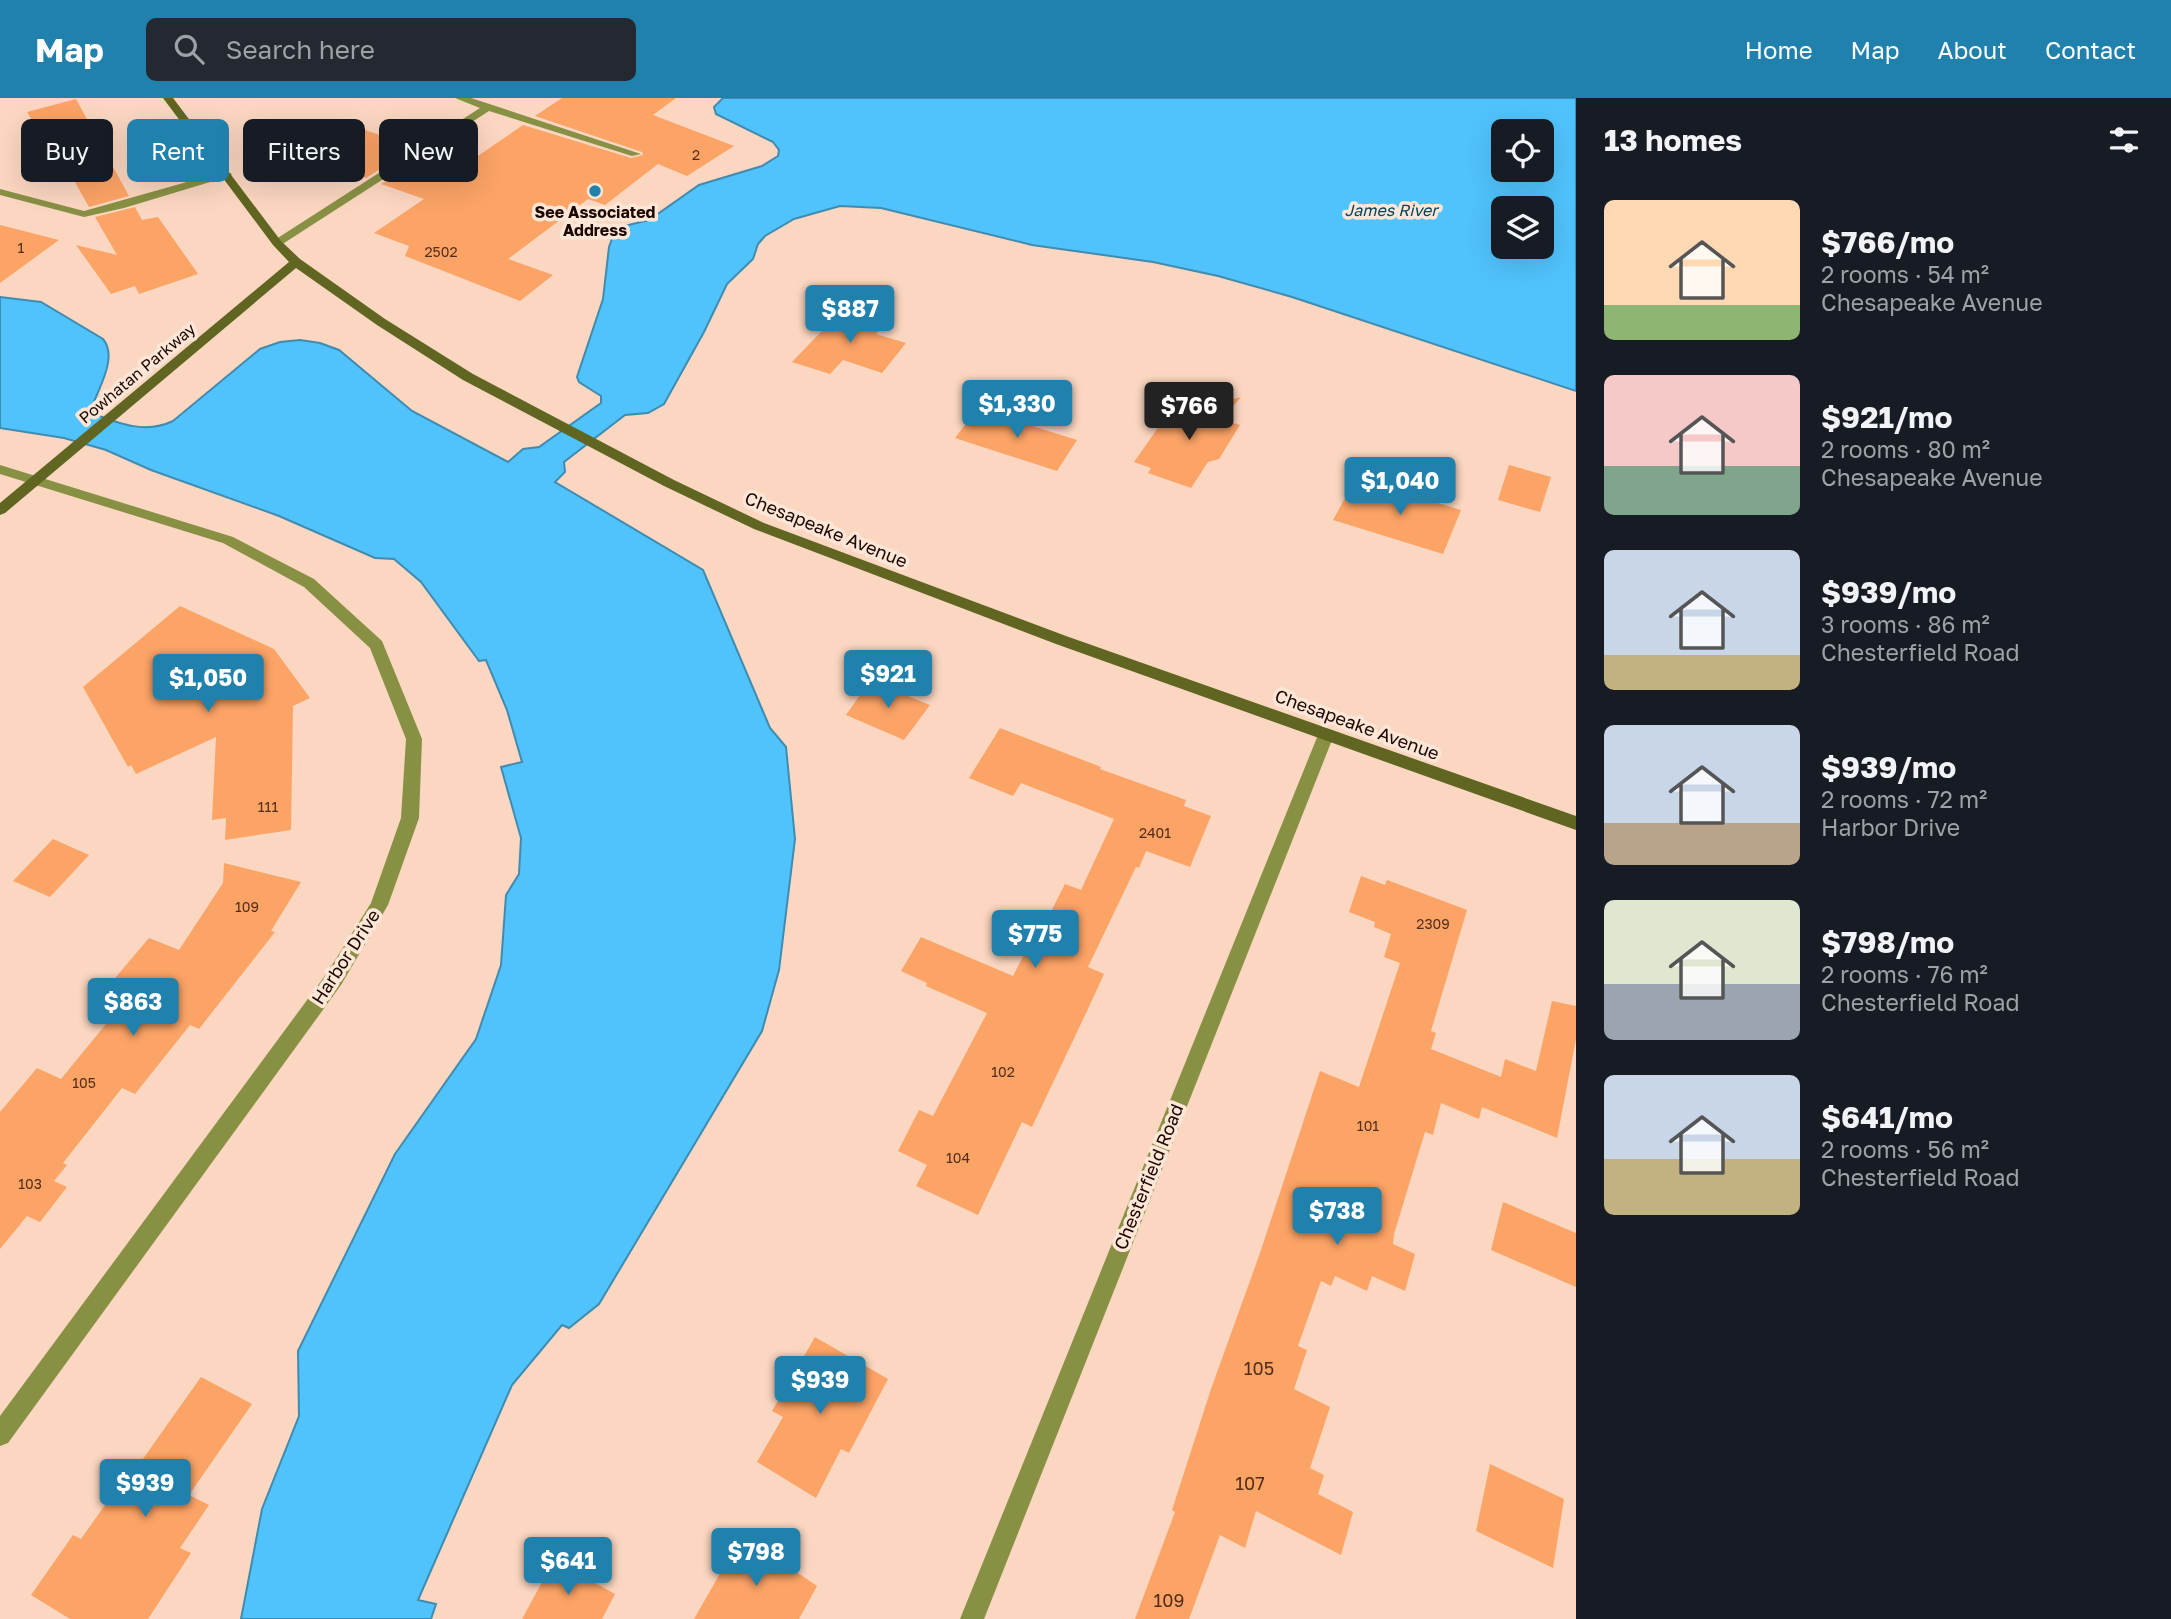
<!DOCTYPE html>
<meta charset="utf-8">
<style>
body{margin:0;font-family:"Golos Text",sans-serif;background:#242831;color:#f1f3f6;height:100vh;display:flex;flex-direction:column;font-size:26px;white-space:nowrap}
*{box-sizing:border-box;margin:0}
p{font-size:23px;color:#9ea1a6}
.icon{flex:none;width:38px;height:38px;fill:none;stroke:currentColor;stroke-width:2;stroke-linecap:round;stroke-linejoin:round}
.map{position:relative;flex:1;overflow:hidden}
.drawer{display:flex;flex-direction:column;background:#171b24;width:595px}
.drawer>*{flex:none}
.banner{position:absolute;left:21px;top:21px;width:665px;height:63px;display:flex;gap:14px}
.fabs{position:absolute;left:1491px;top:21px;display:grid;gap:14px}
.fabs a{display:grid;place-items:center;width:63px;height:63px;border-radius:10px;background:#171b24;box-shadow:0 7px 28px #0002;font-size:35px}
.price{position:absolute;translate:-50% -60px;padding:0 16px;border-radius:7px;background:#2181ad;color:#fff;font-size:23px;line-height:46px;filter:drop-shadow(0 2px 4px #0008)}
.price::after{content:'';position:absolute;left:50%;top:42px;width:21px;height:16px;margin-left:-10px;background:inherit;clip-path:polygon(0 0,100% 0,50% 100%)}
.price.active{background:#222;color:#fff}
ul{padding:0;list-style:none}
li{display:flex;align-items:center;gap:21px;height:175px;padding:0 28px}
li span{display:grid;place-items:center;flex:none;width:196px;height:140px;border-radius:10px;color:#555}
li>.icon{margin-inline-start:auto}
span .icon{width:84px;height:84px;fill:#fffc;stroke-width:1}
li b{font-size:30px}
h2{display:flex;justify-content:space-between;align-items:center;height:84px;padding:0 28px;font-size:30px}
.tag{padding:0 24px;border-radius:10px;background:#171b24;box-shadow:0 7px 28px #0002;font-size:24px;line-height:63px}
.tag.active{background:#2181ad;color:#fff}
header{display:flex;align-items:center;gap:42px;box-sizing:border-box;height:98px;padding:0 35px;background:#2181ad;color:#fff}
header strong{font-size:33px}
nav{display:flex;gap:38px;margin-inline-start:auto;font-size:24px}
.search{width:490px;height:63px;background:#242831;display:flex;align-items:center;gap:18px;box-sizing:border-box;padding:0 24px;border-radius:10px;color:#9ea1a6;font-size:26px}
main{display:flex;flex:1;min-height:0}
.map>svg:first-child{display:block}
</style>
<header>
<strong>Map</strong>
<div class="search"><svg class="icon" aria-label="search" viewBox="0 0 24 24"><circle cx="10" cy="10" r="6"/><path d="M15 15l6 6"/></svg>Search here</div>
<nav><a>Home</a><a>Map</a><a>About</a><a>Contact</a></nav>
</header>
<main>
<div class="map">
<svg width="1576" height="1521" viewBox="0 0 1576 1521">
<rect width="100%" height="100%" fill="#fbd6c0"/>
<!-- water -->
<path fill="#50c3fc" stroke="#408bb0" stroke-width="2" fill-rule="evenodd" d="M723,0H1576V293L1292,199L1218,178L1153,164L1032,147L881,110L840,108L794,121L765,138L758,146L753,161L727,186L704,234L664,306L648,315L625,317L564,364L565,374L555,384L703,472L770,630L786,649L795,741L779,872L762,933L599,1206L569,1230L562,1227L512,1287L418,1502L436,1506L431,1521H241L262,1411L299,1318L298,1253L395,1056L476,941L501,867L506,797L519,776L521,740L501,669L522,664L507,612L486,562L479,563L421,484L394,461L375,460L279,418L151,372L106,352L64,340L0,330V199L41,204L103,241C118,259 99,289 92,309L94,316C120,326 146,336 173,323L260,251L280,244L300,242L320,245L339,252L412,313L508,364L523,351L539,349L601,305V298L579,284L577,279L603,201L609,149L616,130L649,122L699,87L762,68L778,58L779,52L773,44L716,16L714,9ZM1503,33H1542V72H1503ZM1503,110H1542V149H1503Z"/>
<!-- building -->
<g fill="#fca366">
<polygon points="562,0 676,0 653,17 734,48 687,78 658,66 605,107 588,101 508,161 553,177 520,203 405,158 409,148 374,135 424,101 381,86 430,54 466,66 523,27 631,60 643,57 642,54 535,18"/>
<polygon points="76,1 129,98 89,109 54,47 49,49 27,14"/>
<polygon points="365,32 415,49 366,80 315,62"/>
<polygon points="135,109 142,122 158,119 198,176 139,196 135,188 111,196 76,147 117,157 95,119"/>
<polygon points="0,127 59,142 0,185"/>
<polygon points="843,211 887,225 876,236 906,245 882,275 843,262 830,276 792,264"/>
<polygon points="1241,299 1222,321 1240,327 1219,361 1208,364 1191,390 1148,375 1151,370 1134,364 1174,307 1190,312"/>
<polygon points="977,311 1077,342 1057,373 955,340"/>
<polygon points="1509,367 1551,379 1540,414 1498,402"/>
<polygon points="1378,387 1461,412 1443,456 1333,422 1351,389 1373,396"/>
<polygon points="180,508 274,551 310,600 293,608 291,732 225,742 226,720 212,722 216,639 136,676 131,667 128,669 83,589"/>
<polygon points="870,583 930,607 904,642 846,617"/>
<polygon points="1000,630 1101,669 1100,671 1186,702 1184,708 1211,718 1190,769 1146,753 1139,770 1136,769 1088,869 1104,876 1087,913 1032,1029 1022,1024 978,1117 916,1088 927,1067 898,1053 919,1012 933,1018 987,915 926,888 927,885 901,873 921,839 1013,878 1030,845 1034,847 1065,786 1081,792 1114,721 1021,685 1013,698 969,680"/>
<polygon points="53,741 89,757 50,799 13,783"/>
<polygon points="224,765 301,784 271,833 275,834 199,931 190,927 135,996 122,990 63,1065 67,1067 54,1083 67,1089 40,1124 27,1118 0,1151 0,1014 37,970 61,981 120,909 98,900 149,840 179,852 223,785"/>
<polygon points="1361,778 1385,787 1387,782 1467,812 1431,933 1436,935 1431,951 1501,979 1505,961 1536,973 1552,903 1576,908 1576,941 1557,1040 1482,1009 1479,1021 1441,1005 1433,1037 1425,1034 1394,1136 1393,1146 1415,1156 1405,1193 1372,1178 1367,1193 1335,1178 1331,1188 1321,1183 1298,1248 1307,1252 1294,1291 1330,1309 1310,1370 1324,1377 1318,1396 1353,1414 1341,1457 1256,1413 1245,1450 1220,1437 1189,1521 1135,1521 1175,1414 1172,1412 1211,1291 1260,1155 1320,973 1359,989 1400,865 1384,859 1391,836 1374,829 1375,824 1349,814"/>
<polygon points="1503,1104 1576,1135 1576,1189 1491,1152"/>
<polygon points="815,1239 888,1281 849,1355 841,1351 816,1400 757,1364 783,1319 772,1313"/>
<polygon points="201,1279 252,1306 189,1397 209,1407 180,1450 191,1455 148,1521 70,1521 31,1497 73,1437 81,1441 129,1373 133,1375"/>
<polygon points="1490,1366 1564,1401 1553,1470 1476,1433"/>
<polygon points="742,1437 817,1488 799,1521 694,1521"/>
<polygon points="554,1462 615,1496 602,1521 522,1521"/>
</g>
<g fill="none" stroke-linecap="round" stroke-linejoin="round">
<!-- minor -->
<g fill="#889044" fill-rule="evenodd">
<polygon points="455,0 471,0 641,56 632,58 489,13 281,147 273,147 273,143 480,10"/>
<polygon points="226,73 232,76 230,78 124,110 84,119 0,97 0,91 84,113"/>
<polygon points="0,367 233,439 314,481 382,543 422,641 419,720 388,807 341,887 8,1345 0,1348 0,1318 327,875 371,805 401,720 406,641 370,550 304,489 223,445 0,376"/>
<polygon points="1326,631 1334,637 984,1521 960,1521 1318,637"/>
</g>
<!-- secondary -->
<polygon fill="#606621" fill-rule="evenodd" points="163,0 173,0 281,143 300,161 385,221 473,276 674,382 764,425 1066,538 1576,718 1576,732 1056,546 754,431 664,388 463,282 377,227 296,170 5,415 0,417 0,405 289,164 273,147"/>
</g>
<!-- markers -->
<circle fill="#2181ad" stroke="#ffe6d7" stroke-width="2.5" cx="595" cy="93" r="7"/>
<g text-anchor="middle" stroke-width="7" stroke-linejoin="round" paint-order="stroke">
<!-- number labels -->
<g font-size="14" fill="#522e1a">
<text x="696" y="62">2</text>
<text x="21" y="155">1</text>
<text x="441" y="159">2502</text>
<text x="268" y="714">111</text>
<text x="1155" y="740">2401</text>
<text x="247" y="814">109</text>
<text x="1433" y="831">2309</text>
<text x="1003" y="979">102</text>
<text x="84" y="990">105</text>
<text x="1368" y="1033">101</text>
<text x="958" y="1065">104</text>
<text x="30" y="1091">103</text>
</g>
<!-- far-water labels -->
<g font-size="16" font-style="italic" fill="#004460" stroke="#ffe6d7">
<text x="1391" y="118">James River</text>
</g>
<!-- far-poi labels -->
<g font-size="16" font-weight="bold" fill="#1a0700" stroke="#ffe6d7">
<text x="595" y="120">See Associated<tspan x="595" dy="18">Address</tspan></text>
</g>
<!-- far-street labels -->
<g font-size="16" fill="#1a0700" stroke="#ffe6d7">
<text transform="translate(137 275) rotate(-40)" y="6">Powhatan Parkway</text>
</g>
<!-- street labels -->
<g font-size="18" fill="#1a0700" stroke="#ffe6d7">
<text transform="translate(826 432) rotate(22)" y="6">Chesapeake Avenue</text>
<text transform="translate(1357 627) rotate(20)" y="6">Chesapeake Avenue</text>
<text transform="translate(346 859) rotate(-57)" y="6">Harbor Drive</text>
<text transform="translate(1149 1079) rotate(-68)" y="6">Chesterfield Road</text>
</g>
<!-- near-number labels -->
<g font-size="18" fill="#522e1a">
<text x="1259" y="1277">105</text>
<text x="1250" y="1392">107</text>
<text x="1169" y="1509">109</text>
</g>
</g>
</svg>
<div class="fabs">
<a><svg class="icon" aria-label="locate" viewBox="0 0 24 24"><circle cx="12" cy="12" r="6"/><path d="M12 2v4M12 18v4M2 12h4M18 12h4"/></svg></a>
<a><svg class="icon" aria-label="layers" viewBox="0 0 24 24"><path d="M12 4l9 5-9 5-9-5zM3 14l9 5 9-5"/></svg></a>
</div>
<b class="price" style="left:850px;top:247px">$887</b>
<b class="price" style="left:1017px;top:342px">$1,330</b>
<b class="price active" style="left:1189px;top:344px">$766</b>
<b class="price" style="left:1400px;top:419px">$1,040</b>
<b class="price" style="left:888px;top:612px">$921</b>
<b class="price" style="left:208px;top:616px">$1,050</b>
<b class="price" style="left:1035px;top:872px">$775</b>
<b class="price" style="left:133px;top:940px">$863</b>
<b class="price" style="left:1337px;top:1149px">$738</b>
<b class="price" style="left:820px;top:1318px">$939</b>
<b class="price" style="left:145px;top:1421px">$939</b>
<b class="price" style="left:756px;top:1490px">$798</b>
<b class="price" style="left:568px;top:1499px">$641</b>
<div class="banner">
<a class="tag">Buy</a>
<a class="tag active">Rent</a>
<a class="tag">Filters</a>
<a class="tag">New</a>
</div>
</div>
<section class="drawer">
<h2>13 homes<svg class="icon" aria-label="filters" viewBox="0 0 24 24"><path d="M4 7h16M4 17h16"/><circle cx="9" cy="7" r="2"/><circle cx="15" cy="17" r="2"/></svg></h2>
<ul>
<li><span style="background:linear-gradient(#ffd9b3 75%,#8fb573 0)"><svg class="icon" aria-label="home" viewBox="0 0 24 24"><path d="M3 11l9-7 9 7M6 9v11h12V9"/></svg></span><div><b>$766/mo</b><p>2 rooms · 54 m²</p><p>Chesapeake Avenue</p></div></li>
<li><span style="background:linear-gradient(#f6c9c9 65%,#7fa58c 0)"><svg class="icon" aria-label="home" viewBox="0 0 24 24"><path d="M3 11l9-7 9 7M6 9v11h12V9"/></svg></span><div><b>$921/mo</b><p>2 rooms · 80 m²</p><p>Chesapeake Avenue</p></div></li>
<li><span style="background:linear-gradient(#c9d6e8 75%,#c2b280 0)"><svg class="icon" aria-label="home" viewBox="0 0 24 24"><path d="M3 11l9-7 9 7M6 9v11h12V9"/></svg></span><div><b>$939/mo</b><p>3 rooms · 86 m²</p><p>Chesterfield Road</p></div></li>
<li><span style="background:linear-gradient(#c9d6e8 70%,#b9a48a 0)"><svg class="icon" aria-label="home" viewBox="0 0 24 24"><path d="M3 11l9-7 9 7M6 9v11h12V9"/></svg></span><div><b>$939/mo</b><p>2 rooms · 72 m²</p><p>Harbor Drive</p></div></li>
<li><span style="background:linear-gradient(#dfe7d0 60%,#9aa5b1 0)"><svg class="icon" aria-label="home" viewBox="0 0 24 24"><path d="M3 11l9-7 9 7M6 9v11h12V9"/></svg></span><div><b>$798/mo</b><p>2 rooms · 76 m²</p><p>Chesterfield Road</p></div></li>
<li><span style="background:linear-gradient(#c9d6e8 60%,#c2b280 0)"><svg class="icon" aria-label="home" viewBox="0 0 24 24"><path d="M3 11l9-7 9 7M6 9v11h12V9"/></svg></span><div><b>$641/mo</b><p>2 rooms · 56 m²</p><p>Chesterfield Road</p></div></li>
</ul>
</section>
</main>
